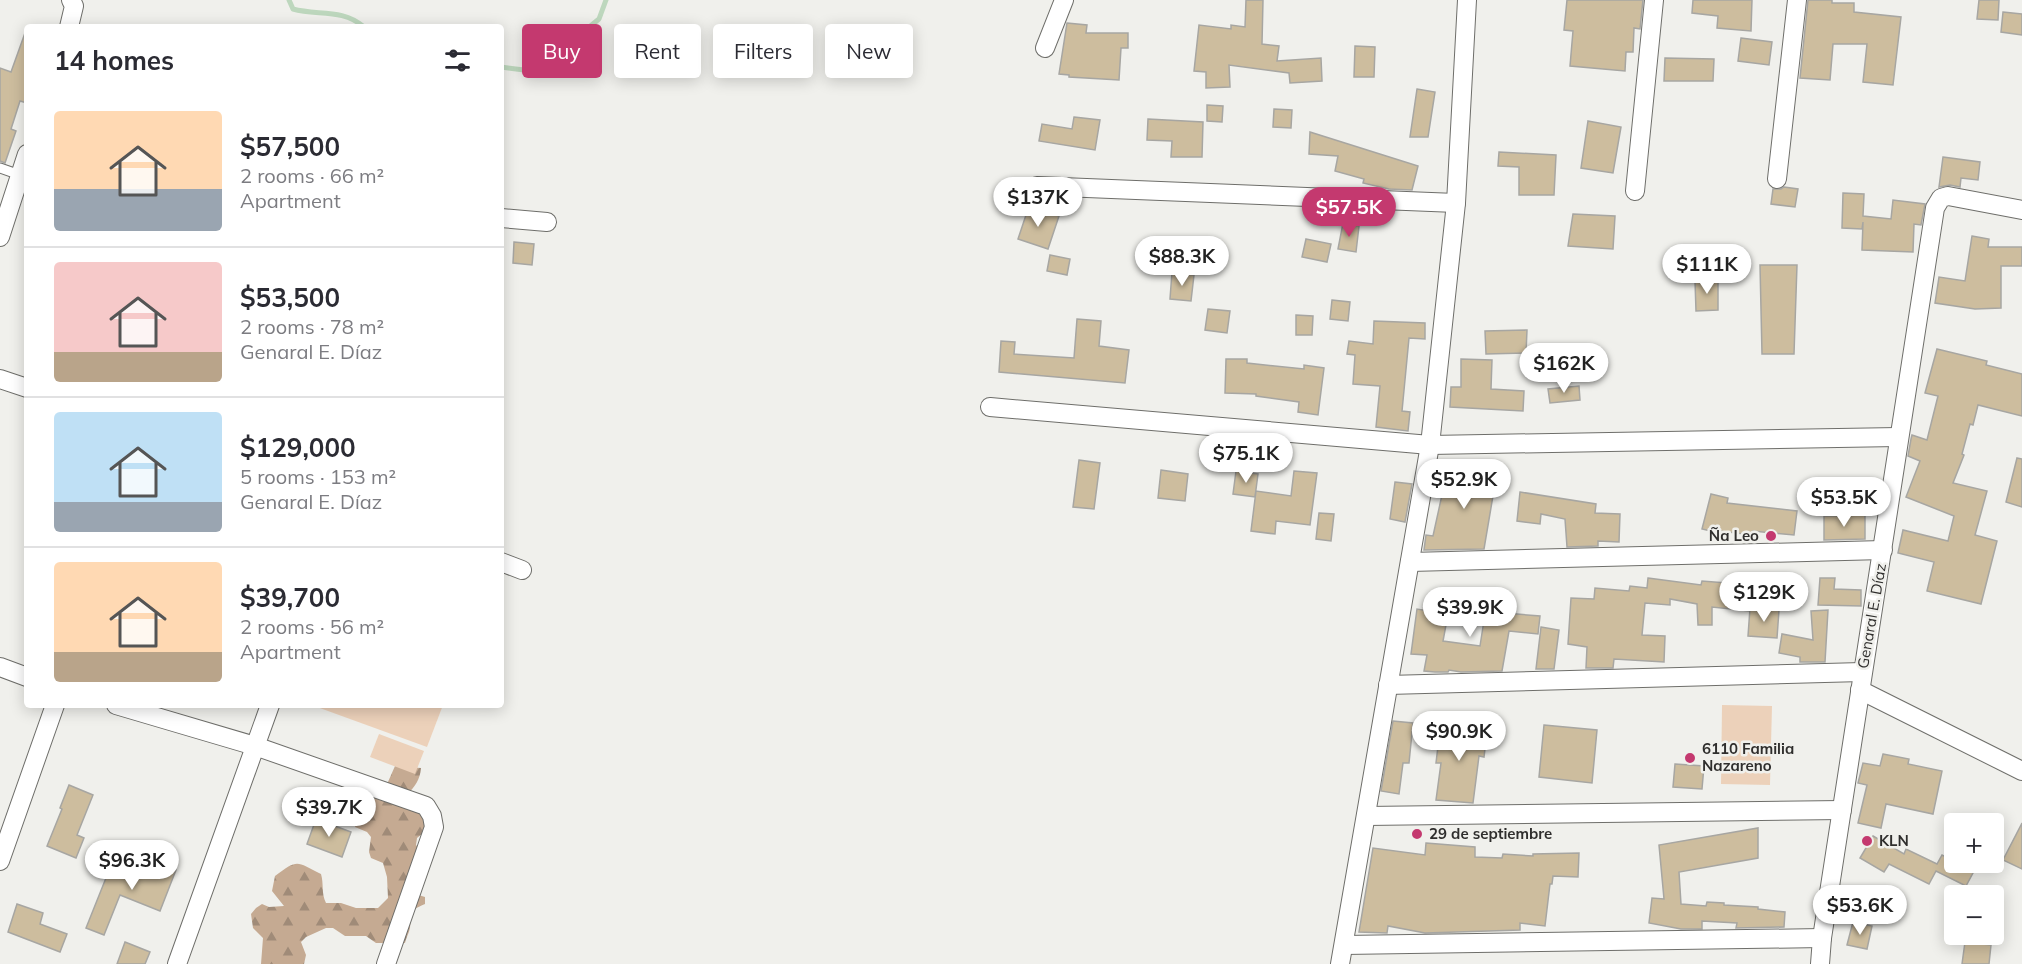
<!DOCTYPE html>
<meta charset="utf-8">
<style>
body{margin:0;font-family:Mulish,sans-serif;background:#f7f7f7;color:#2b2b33;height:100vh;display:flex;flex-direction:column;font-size:22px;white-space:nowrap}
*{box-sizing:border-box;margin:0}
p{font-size:20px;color:#7c7c81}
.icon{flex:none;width:33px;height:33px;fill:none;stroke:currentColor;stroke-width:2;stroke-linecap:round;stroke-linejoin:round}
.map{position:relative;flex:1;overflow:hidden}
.drawer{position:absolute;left:24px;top:24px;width:480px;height:684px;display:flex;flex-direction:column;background:#fff;border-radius:6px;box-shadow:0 3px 15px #0003}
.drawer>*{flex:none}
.top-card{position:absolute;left:522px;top:24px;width:570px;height:54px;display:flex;gap:12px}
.buttons{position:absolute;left:1944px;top:813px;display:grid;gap:12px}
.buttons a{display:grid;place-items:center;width:60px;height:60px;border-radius:6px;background:#fff;box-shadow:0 3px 15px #0003;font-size:30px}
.price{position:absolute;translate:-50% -51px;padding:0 14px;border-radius:21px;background:#fff;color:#222;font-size:20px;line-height:39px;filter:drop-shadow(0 2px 3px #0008)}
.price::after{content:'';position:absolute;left:50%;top:36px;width:18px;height:14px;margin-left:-9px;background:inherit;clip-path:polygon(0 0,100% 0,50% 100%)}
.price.active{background:#c4396f;color:#fff}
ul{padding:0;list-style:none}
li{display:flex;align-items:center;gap:18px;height:150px;padding:0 30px}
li+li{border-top:2px solid #e1e1e2}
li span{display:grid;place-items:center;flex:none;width:168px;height:120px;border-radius:6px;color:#555}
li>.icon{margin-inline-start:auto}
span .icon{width:72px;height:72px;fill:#fffc;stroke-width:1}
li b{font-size:26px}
h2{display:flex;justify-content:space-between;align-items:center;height:72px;padding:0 30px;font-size:26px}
.tag{padding:0 21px;border-radius:6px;background:#fff;box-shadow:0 3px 15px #0003;font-size:21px;line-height:54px}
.tag.active{background:#c4396f;color:#fff}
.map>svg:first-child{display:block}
</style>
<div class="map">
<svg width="2022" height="964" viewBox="0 0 2022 964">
<defs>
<pattern id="forest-firs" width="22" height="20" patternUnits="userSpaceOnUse" patternTransform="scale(1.5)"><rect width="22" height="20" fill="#c5aa92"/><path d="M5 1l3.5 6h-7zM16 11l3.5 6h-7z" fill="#a08b78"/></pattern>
</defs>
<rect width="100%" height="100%" fill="#f0f0ec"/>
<!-- forest -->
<path fill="url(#forest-firs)" d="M395,766L421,768C420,780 415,786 407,795L423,809L427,830L417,838L416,845L421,851L412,893L425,897V904C408,911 412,912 410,928C409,933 406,938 405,943H376L366,936H345L333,928H326L306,937L301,942L306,955L304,964H261L263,938L253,928L251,914L256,908L262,904L269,907L284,906L272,891L275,876C299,858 296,862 321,874C324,884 321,893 326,903H341L356,908H378L388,898L387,877L383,863L371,858L369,852L371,837L367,832L355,827L361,806L384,791Z"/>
<!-- green -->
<g fill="#ecd1ba">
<polygon points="318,705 443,705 427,747 317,707"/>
<polygon points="1722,705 1772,706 1770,785 1721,784"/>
<polygon points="379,734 424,751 415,774 370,757"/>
</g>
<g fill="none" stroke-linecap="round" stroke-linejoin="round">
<!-- stream -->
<g stroke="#bdd7bd" stroke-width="5">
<path d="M289,0L293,9C317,16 342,8 364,27"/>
<polyline points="501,67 524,70 566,56 588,28 599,19 606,0"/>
</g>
</g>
<!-- building -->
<g fill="#cdbd9e" stroke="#a7a6a2" stroke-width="1.5">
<polygon points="1246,0 1263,0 1262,44 1279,46 1277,61 1321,58 1322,81 1290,83 1289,73 1229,65 1230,87 1206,88 1206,72 1194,71 1199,25 1231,29 1231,25 1245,27"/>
<polygon points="1567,0 1643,0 1640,29 1634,28 1633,52 1626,52 1625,71 1570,66 1573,31 1564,30"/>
<polygon points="1693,0 1752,0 1751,31 1717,28 1718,16 1692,13"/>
<polygon points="1808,0 1832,0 1832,3 1854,3 1854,12 1901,17 1893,85 1863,82 1867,44 1833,44 1830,80 1800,78"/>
<polygon points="1979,0 1999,0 1998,20 1977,19"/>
<polygon points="2003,12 2022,14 2022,35 2001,32"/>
<polygon points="1067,23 1087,25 1086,33 1128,33 1128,48 1121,48 1119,80 1069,77 1069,75 1059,74"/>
<polygon points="25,33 27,33 27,103 20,101 11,129 16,131 5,163 0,161 0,68 11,72"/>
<polygon points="1741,38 1772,42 1769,65 1738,61"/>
<polygon points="1355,46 1375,47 1374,77 1354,77"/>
<polygon points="1665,58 1714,59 1713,81 1664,81"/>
<polygon points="1417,89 1435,92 1428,137 1410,137"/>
<polygon points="1207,105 1223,106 1222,122 1207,121"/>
<polygon points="1274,109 1292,110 1291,128 1273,127"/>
<polygon points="1074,117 1100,120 1095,150 1039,141 1042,124 1072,129"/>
<polygon points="1148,119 1203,122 1202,157 1171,157 1172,141 1147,140"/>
<polygon points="1588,121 1621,127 1613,173 1581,168"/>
<polygon points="1310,132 1418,166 1412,190 1389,189 1363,183 1364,179 1335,171 1338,156 1309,154"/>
<polygon points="1499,152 1556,155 1554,195 1519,195 1519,167 1498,166"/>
<polygon points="1943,157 1980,162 1978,180 1961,178 1960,187 1950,185 1939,187"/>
<polygon points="1784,187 1798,189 1795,207 1771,204 1773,189 1781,189"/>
<polygon points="1843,193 1864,194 1863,216 1891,219 1893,200 1925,204 1921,225 1914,224 1913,252 1862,250 1863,222 1862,229 1842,228"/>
<polygon points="1029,206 1059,216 1048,249 1018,239"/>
<polygon points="1573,214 1615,216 1613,249 1568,246"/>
<polygon points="1343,223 1359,226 1356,252 1338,249"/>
<polygon points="1972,236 1989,239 1988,247 2022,247 2022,266 2001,266 2001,308 1975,309 1935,303 1939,277 1965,281"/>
<polygon points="1306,239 1331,244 1327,262 1302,257"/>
<polygon points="514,242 534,244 532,265 513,263"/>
<polygon points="1050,255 1070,259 1067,275 1047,271"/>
<polygon points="1760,265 1797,265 1794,354 1762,354"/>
<polygon points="1172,272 1194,275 1191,301 1170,299"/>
<polygon points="1718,280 1718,310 1696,311 1695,281"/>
<polygon points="1332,300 1350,302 1348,321 1330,319"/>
<polygon points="1208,309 1230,311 1227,333 1205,330"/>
<polygon points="1296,315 1313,316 1312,335 1296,335"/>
<polygon points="1077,319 1101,321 1099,346 1129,350 1125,383 999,372 1001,341 1015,342 1014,354 1074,358"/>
<polygon points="1374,321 1425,323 1425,339 1409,338 1402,411 1410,412 1408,431 1376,427 1380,386 1353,384 1355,355 1347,354 1349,341 1373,344"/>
<polygon points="1527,330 1526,353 1486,354 1485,331"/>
<polygon points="1937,349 1987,361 1986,365 2022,374 2022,416 1978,405 1973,425 1970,424 1962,454 1964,455 1953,483 1987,491 1975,535 1997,541 1981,604 1927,591 1934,562 1898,553 1903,530 1948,541 1954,516 1906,497 1920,461 1908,456 1911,439 1912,435 1927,440 1938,396 1925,393"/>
<polygon points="1226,359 1247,359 1247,363 1304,369 1304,365 1324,368 1318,415 1298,412 1299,402 1256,396 1256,394 1225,393"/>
<polygon points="1461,359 1492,360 1491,389 1524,391 1523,411 1450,407 1451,387 1461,387"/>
<polygon points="1579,386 1580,400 1550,403 1548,389"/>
<polygon points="2017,458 2022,459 2022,507 2006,502"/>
<polygon points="1079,460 1100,463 1094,509 1073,507"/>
<polygon points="1470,463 1495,464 1494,490 1484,549 1424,550 1426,535 1433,536 1447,472 1469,474"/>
<polygon points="1161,470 1188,474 1185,501 1158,498"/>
<polygon points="1236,471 1258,474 1255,497 1233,494"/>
<polygon points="1294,471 1317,473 1310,525 1276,521 1275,534 1251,531 1256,491 1291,496"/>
<polygon points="1395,482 1412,484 1405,522 1390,519"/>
<polygon points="1520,492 1596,504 1595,513 1620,514 1619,542 1598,541 1598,546 1567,547 1565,519 1541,514 1540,524 1517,521"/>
<polygon points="1711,494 1728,498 1727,503 1797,511 1794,535 1753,531 1752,535 1720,531 1719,533 1702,529"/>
<polygon points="1319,513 1334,514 1331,541 1316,539"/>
<polygon points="1865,515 1865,539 1824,540 1824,516"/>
<polygon points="1648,578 1701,585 1702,581 1752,585 1750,611 1712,607 1712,625 1698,625 1697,604 1670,599 1670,605 1645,603 1642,635 1665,636 1664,662 1614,659 1613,668 1586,668 1587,647 1568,644 1571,598 1594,599 1595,588 1629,591 1630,586 1647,588"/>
<polygon points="1820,578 1835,578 1834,589 1861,590 1861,606 1818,605"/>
<polygon points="1485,597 1506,598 1505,613 1540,616 1538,634 1509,631 1502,671 1461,672 1449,670 1448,672 1435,672 1424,671 1427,655 1411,654 1417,609 1448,614 1443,641 1480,646 1485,614 1466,615 1466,601 1485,601"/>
<polygon points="1750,608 1779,610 1777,638 1748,636"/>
<polygon points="1828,610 1825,662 1800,662 1800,657 1779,653 1782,634 1813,640 1811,611"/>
<polygon points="1541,627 1559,630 1554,669 1536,669"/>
<polygon points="1393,721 1413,723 1409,763 1403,763 1399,794 1381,791"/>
<polygon points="1441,721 1464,724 1463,729 1487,732 1484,757 1479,756 1473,803 1436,800 1441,763 1436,763"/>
<polygon points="1544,725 1597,730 1592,783 1539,777"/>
<polygon points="1883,754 1909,759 1908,764 1942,771 1933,814 1886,804 1881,828 1858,823 1867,785 1858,783 1863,763 1880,766"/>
<polygon points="1675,764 1704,766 1702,789 1673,787"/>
<polygon points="69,785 93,795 77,835 84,838 76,858 47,846 62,809 60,808"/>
<polygon points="316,819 351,832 342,857 307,844"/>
<polygon points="2022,823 2022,869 2003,860"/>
<polygon points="1758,828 1758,858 1679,872 1681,904 1706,906 1707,902 1724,903 1724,905 1758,907 1758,909 1785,912 1784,927 1736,928 1737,923 1702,921 1702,929 1681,929 1649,923 1652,898 1664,899 1659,845"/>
<polygon points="1873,836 1904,854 1906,849 1937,864 1942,855 1974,871 1966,886 1936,871 1929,884 1889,864 1884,872 1860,858"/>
<polygon points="1426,843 1475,847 1475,857 1502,858 1503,854 1533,856 1533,854 1579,853 1578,877 1553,876 1552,884 1550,884 1545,926 1520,923 1520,930 1425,933 1388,926 1387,933 1359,932 1373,848 1425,855"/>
<polygon points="139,855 176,870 160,911 120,895 104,935 86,928 110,868 131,877"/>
<polygon points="17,904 43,913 40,924 67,934 60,952 8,932"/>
<polygon points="1853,922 1872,926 1867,949 1847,945"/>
<polygon points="125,942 150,952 145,964 117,964"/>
<polygon points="1965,942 1991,945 1989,964 1962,964"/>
</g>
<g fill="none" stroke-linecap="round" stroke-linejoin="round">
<defs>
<polyline id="lane" points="0,168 20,175"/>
<g id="street">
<polyline points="69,27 74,6 71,0"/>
<polyline points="1045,48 1064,0"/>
<polyline points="1777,179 1797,0"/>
<polyline points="1037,186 1456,203"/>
<polyline points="1635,191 1654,0"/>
<polyline points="501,218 547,222"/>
<polyline points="0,237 27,154"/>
<polyline points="0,379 27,388"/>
<polyline points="990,407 1430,445 1898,437"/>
<polyline points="501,562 522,570"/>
<polyline points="1410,562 1883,550"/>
<polyline points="0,667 27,677"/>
<polyline points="1388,685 1862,672"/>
<polyline points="1860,690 2022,771"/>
<polyline points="116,705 255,746 426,806 432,816 434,827 386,964"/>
<polyline points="1366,816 1842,810"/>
<polyline points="0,861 55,705"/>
<polyline points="1344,945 1822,938"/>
<polyline points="177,964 270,705"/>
<polyline points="1340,964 1430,445 1456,203 1467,0"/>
<polyline points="1820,964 1822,938 1935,208 1941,198 1948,196 2022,210"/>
</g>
</defs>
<!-- lane casing -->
<use href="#lane" stroke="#6e6e6a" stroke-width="11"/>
<!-- street casing -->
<use href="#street" stroke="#6e6e6a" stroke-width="20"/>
<!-- lane -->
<use href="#lane" stroke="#fff" stroke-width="9"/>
<!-- street -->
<use href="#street" stroke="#fff" stroke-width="18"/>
</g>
<!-- markers -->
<g fill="#c4396f" stroke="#f0f0ec" stroke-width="2">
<circle cx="1771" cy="536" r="6"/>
<circle cx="1690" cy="758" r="6"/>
<circle cx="1417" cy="834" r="6"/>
<circle cx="1867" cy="841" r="6"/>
</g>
<g text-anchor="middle" stroke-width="5" stroke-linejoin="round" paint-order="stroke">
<!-- poi labels -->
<g font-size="15" font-weight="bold" fill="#2f2e2d" stroke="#f0f0ec" text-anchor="start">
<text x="1759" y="541" text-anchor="end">Ña Leo</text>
<text x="1702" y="754">6110 Familia<tspan x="1702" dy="17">Nazareno</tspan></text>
<text x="1429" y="839">29 de septiembre</text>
<text x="1879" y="846">KLN</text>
</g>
<!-- street labels -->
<g font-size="15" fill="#2f2e2d" stroke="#f0f0ec">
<text transform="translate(1872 616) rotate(-80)" y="5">Genaral E. Díaz</text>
</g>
</g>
</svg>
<div class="buttons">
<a>+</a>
<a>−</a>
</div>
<b class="price" style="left:1038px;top:228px">$137K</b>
<b class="price active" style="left:1349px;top:238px">$57.5K</b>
<b class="price" style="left:1182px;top:287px">$88.3K</b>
<b class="price" style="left:1707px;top:295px">$111K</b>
<b class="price" style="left:1564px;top:394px">$162K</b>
<b class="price" style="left:1246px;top:484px">$75.1K</b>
<b class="price" style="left:1464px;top:510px">$52.9K</b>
<b class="price" style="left:1844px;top:528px">$53.5K</b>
<b class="price" style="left:1764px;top:623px">$129K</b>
<b class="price" style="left:1470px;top:638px">$39.9K</b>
<b class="price" style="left:1459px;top:762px">$90.9K</b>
<b class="price" style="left:329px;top:838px">$39.7K</b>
<b class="price" style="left:132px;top:891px">$96.3K</b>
<b class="price" style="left:1860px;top:936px">$53.6K</b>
<div class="top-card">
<a class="tag active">Buy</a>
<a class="tag">Rent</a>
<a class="tag">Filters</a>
<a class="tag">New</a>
</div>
<section class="drawer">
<h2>14 homes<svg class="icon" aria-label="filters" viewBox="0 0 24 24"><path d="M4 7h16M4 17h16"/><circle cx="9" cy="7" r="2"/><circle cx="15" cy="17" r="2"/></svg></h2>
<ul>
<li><span style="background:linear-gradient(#ffd9b3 65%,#9aa5b1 0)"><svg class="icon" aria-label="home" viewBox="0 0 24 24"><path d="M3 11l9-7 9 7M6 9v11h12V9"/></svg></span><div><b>$57,500</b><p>2 rooms · 66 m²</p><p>Apartment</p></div></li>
<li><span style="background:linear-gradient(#f6c9c9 75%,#b9a48a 0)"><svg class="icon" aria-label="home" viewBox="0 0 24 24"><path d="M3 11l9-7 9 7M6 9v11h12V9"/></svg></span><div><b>$53,500</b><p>2 rooms · 78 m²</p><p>Genaral E. Díaz</p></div></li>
<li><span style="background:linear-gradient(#bfe0f5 75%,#9aa5b1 0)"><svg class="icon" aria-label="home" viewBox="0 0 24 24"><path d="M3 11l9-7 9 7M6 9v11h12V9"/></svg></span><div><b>$129,000</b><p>5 rooms · 153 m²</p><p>Genaral E. Díaz</p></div></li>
<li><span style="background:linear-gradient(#ffd9b3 75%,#b9a48a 0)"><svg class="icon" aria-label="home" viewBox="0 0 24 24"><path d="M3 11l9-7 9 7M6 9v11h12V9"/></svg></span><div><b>$39,700</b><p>2 rooms · 56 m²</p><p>Apartment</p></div></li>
</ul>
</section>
</div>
